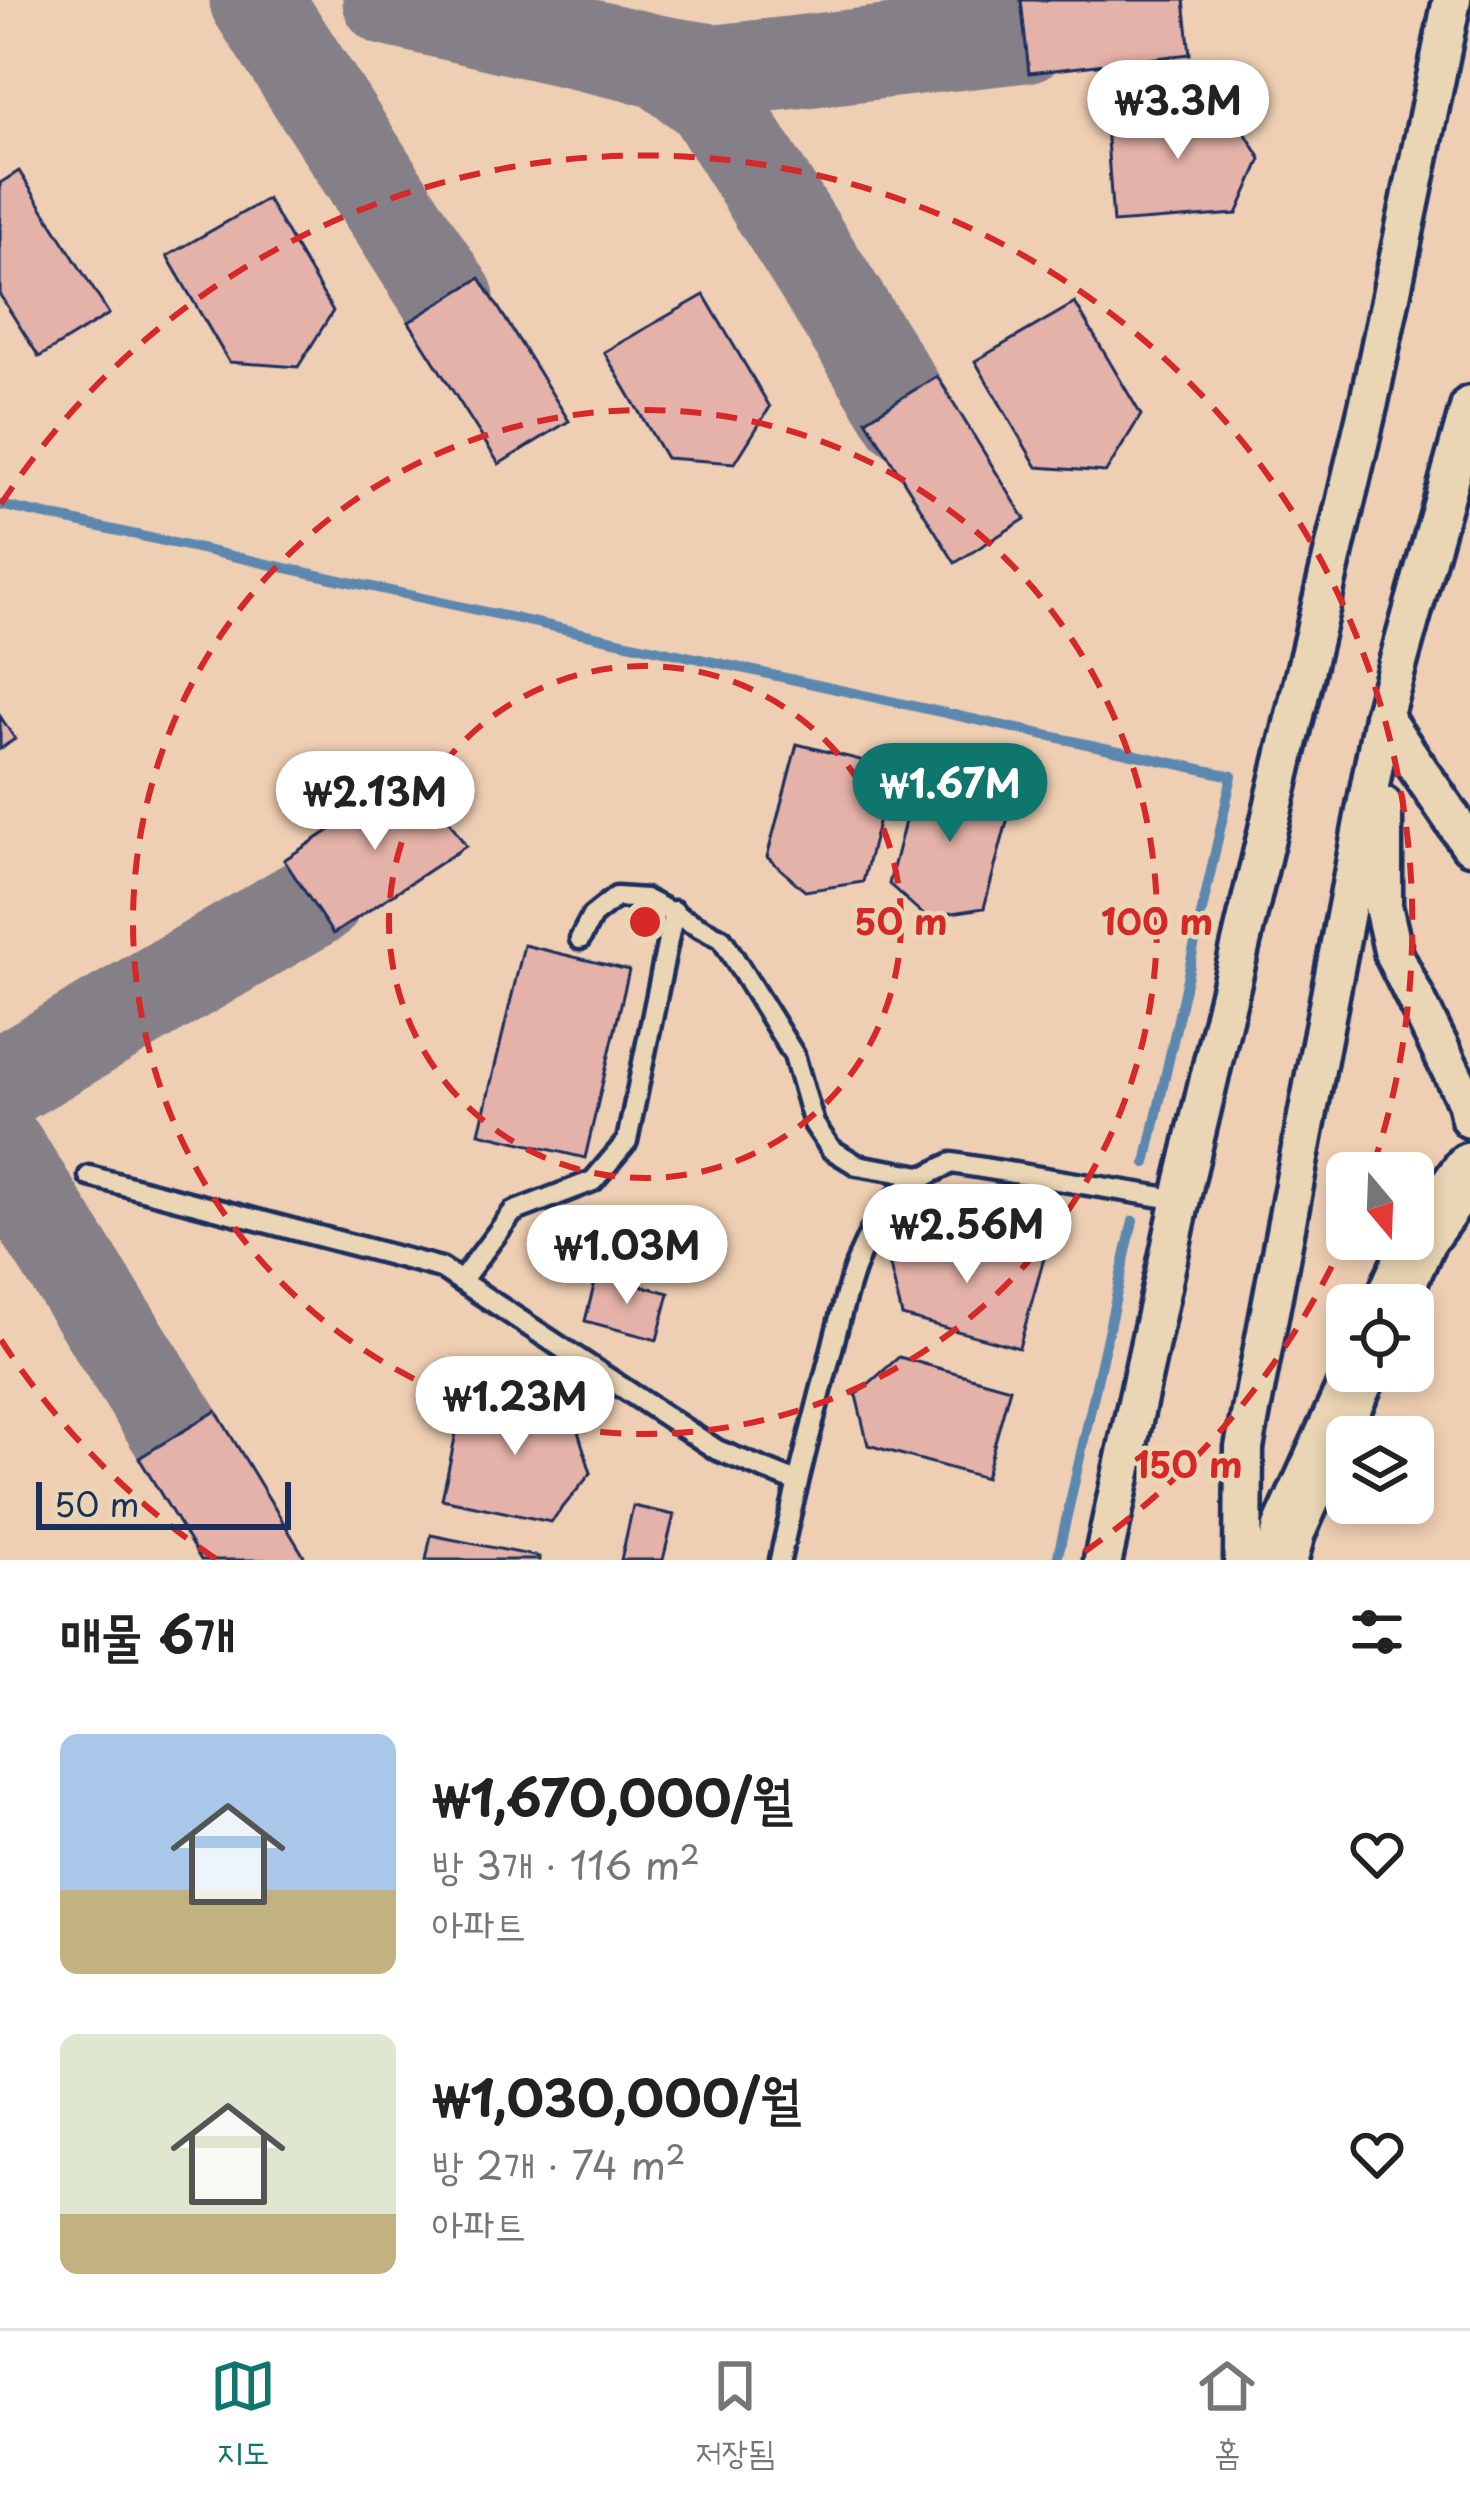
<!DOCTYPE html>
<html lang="ko">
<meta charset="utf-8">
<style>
body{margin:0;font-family:"Playpen Sans","Poor Story",sans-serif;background:#f6f6f6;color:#222;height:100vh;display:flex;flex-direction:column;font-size:45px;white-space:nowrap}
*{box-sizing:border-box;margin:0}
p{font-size:39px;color:#767676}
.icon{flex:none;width:66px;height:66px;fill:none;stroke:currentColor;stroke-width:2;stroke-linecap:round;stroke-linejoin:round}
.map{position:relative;height:1560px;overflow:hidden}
.sheet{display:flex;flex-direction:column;background:#fff;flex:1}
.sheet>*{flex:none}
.needle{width:78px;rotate:161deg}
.controls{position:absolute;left:1326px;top:1152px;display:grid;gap:24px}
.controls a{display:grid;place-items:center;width:108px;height:108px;border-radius:18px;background:#fff;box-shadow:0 6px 18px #0003;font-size:60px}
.scale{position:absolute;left:36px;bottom:30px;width:255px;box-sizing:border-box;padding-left:12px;border:6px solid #1b2f5e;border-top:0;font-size:33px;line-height:42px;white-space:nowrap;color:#1b2f5e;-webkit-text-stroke:9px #ead6b4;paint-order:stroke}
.price{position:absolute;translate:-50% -102px;padding:0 27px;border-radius:42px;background:#fff;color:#222;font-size:39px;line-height:78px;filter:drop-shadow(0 3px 6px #0008)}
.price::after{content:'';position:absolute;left:50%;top:72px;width:36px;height:27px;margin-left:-18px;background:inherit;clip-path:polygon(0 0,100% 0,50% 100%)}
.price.active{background:#0f766e;color:#fff}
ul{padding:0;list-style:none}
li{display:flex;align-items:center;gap:36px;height:300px;padding:0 60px}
li span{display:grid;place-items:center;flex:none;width:336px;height:240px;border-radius:18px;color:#555}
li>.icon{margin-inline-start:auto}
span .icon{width:144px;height:144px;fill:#fffc;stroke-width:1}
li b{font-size:51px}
h2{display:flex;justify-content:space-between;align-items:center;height:144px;padding:0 60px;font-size:51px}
.dock{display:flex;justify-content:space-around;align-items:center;height:168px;border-top:3px solid #e0e0e0;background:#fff;font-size:33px;color:#767676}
.dock a{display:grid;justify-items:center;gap:6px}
.dock .active{color:#0f766e}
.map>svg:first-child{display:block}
</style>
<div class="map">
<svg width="1470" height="1560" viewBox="0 0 1470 1560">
<rect width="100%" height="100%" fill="#efcfb3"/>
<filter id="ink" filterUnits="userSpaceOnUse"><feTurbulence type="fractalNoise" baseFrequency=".00833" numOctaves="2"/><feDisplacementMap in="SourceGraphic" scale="24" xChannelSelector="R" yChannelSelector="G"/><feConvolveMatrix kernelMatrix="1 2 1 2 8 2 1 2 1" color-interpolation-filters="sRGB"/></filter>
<g filter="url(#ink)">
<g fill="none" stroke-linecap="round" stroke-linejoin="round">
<!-- stream -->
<g stroke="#5b88b0" stroke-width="10">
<polyline points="0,505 1232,776 1146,1163"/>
<polyline points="1057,1560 1133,1221"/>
</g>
<!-- taxiway -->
<g stroke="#857f88" stroke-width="93">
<polyline points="256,0 448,299"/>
<polyline points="389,0 661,62 718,71 1025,36"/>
<polyline points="661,62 711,99 909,415"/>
<polyline points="0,1084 316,899"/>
<polyline points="0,1151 179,1436"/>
</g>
</g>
<!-- building -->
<g fill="#e4b2a8" stroke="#1b2f5e" stroke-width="3">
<polygon points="1021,0 1184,0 1190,54 1029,73"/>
<polygon points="1226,101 1261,159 1237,214 1113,223 1105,111"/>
<polygon points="19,171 109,314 39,357 0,295 0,183"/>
<polygon points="267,199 333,311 298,367 229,362 167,256"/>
<polygon points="480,278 569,421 499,464 409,322"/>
<polygon points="704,295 770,407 735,463 666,458 604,352"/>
<polygon points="1075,303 1141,415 1106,472 1037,467 975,361"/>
<polygon points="937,376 1025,519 955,563 866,420"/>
<polygon points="0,716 15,739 0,749"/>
<polygon points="797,744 892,768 863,882 805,891 767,857"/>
<polygon points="918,771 1014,795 984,908 926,917 889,884"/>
<polygon points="417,773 466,846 333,934 284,860"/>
<polygon points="524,945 629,970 585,1158 479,1133"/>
<polygon points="933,1228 1044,1258 1019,1348 902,1316 890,1266"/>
<polygon points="597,1274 669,1293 657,1340 585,1321"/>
<polygon points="899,1357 1010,1388 985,1478 868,1445 856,1395"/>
<polygon points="465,1391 572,1412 591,1473 551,1522 442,1499"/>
<polygon points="216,1411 305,1558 302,1560 201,1560 139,1458"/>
<polygon points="633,1506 674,1515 663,1560 621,1560"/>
<polygon points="431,1535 539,1557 539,1560 426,1560"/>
</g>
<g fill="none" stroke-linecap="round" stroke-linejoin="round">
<defs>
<g id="lane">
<polyline points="580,939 592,916 616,897 645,899 722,939 794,1055 814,1124 831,1149 857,1165 922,1176"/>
<polyline points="89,1176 441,1268 717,1450 797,1482"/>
<polyline points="461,1281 513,1212 593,1181 627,1141 674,911"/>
<path d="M780,1560C794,1494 811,1429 828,1364C842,1312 852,1253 885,1209C902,1187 928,1174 952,1163L1181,1200"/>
</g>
<g id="street">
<polyline points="1383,738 1383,717 1470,405"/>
<polyline points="1383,805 1383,906 1394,955 1466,1101 1470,1119"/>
<polyline points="1103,1560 1185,1180 1369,402 1452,0"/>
<polyline points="1243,1560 1244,1448 1383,717 1470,845"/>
</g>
<g id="secondary">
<polyline points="1390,1305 1420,1238 1470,1169"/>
<polyline points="1281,1560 1289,1530 1361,1371"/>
</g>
</defs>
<!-- lane casing -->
<use href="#lane" stroke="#1b2f5e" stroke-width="27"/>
<!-- street casing -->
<use href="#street" stroke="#1b2f5e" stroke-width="45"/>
<!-- secondary casing -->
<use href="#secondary" stroke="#1b2f5e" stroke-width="60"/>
<!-- lane -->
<use href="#lane" stroke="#ead6b4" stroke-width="18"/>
<!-- street -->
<use href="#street" stroke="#ead6b4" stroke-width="36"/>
<!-- secondary -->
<use href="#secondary" stroke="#ead6b4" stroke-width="51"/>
</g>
</g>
<!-- distance rings -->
<g fill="none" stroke="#d62828" stroke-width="6" stroke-dasharray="21 15">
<circle cx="645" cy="922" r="256"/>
<circle cx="645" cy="922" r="512"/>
<path d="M1347 1234A768 768 0 0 1 1074 1559M216 1559A768 768 0 0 1 1 1340M1 504A768 768 0 0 1 1371 1172"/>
</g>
<circle cx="645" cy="922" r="18" fill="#d62828" stroke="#ead6b4" stroke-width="6"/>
<g font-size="36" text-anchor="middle" font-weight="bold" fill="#d62828" stroke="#ead6b4" stroke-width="9" stroke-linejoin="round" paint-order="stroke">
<text x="901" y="935">50 m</text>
<text x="1157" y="935">100 m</text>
<text x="1188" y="1478">150 m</text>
</g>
</svg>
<div class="controls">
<a><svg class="needle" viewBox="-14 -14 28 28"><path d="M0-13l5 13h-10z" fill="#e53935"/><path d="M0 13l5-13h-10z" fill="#767676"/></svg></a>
<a><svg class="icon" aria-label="locate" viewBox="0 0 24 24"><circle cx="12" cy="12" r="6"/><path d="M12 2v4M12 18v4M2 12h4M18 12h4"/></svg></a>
<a><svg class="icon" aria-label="layers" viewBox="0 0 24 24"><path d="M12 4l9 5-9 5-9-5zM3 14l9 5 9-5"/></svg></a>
</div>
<div class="scale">50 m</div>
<b class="price" style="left:1178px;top:162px">₩3.3M</b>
<b class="price active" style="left:950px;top:845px">₩1.67M</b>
<b class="price" style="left:375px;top:853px">₩2.13M</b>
<b class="price" style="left:967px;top:1286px">₩2.56M</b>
<b class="price" style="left:627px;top:1307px">₩1.03M</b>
<b class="price" style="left:515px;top:1458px">₩1.23M</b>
</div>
<section class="sheet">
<h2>매물 6개<svg class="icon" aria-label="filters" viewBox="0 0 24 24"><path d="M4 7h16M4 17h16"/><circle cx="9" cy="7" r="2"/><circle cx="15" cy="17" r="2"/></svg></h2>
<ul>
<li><span style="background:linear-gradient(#a9c7e8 65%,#c2b280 0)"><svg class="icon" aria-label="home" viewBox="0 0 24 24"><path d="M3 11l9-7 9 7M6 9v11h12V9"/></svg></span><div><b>₩1,670,000/월</b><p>방 3개 · 116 m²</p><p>아파트</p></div><svg class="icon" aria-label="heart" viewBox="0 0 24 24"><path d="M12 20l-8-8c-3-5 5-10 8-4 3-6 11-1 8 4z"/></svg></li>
<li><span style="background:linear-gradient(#dfe7d0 75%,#c2b280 0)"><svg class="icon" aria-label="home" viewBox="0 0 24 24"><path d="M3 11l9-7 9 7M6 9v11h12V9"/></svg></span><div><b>₩1,030,000/월</b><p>방 2개 · 74 m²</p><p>아파트</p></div><svg class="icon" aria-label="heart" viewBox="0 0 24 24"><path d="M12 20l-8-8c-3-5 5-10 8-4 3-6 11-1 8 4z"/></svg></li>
</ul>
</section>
<nav class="dock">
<a class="active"><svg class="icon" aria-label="map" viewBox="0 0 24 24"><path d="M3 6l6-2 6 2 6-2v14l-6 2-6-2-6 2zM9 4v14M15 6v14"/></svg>지도</a>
<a><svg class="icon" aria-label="saved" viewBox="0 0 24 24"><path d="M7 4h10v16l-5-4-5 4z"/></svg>저장됨</a>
<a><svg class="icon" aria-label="home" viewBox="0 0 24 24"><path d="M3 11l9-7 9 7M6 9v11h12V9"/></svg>홈</a>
</nav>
